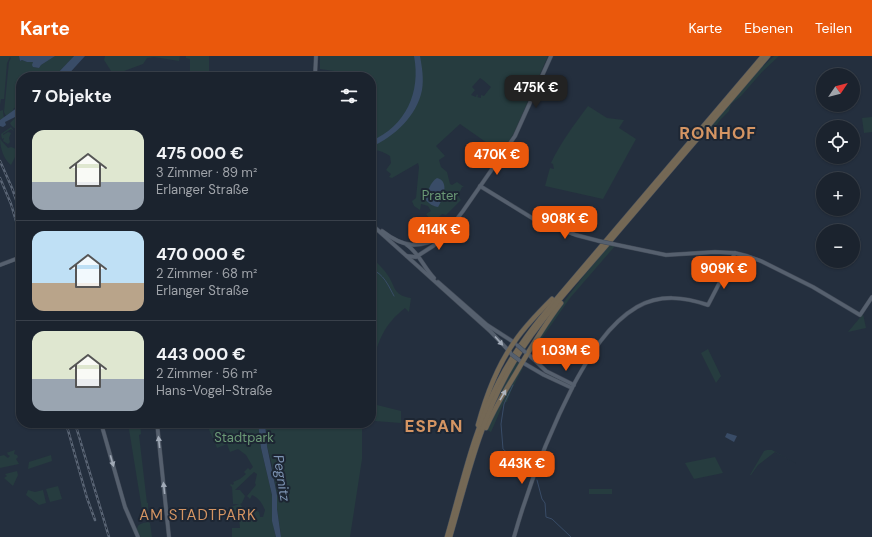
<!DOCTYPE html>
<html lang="de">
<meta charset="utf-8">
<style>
body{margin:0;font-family:"DM Sans",sans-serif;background:#282f3a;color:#f1f3f6;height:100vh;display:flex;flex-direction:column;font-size:15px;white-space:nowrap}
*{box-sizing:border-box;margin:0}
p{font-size:13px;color:#a0a4aa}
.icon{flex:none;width:22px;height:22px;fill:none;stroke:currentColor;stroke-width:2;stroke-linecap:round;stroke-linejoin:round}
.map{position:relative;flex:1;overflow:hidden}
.drawer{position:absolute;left:16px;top:16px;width:360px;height:356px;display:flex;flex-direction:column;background:#1b232e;border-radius:16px;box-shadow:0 1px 3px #0004,0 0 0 1px #39404a}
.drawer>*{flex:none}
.needle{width:26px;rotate:55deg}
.controls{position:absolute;left:816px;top:12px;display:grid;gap:8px}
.controls a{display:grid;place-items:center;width:44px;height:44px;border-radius:50%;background:#1b232e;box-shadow:0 1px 3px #0004,0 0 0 1px #39404a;font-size:20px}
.price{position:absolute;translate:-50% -34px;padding:0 9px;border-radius:8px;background:#ea580c;color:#fff;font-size:13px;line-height:26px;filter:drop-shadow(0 1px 2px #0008)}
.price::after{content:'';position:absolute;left:50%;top:24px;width:12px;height:9px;margin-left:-6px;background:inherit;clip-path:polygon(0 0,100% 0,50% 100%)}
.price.active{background:#222;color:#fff}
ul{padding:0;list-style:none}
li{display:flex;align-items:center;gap:12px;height:100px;padding:0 16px}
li+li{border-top:1px solid #39404a}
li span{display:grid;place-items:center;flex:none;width:112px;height:80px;border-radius:12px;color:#555}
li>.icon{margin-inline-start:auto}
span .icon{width:48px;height:48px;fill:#fffc;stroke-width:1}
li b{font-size:17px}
h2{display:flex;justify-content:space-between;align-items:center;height:48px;padding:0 16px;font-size:17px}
header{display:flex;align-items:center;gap:24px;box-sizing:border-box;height:56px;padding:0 20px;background:#ea580c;color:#fff}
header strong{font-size:19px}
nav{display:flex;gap:22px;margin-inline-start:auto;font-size:14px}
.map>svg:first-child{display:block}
</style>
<header>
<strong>Karte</strong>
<nav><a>Karte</a><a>Ebenen</a><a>Teilen</a></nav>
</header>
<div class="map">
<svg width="872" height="481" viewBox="0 0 872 481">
<rect width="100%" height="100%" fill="#242f3e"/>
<!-- green -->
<g fill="#263c3f" fill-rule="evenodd">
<polygon points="0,0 19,0 20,5 23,4 27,6 33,6 33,11 39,12 41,9 54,0 74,0 54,21 21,21 21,49 17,52 16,51 13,53 14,54 6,60 4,56 9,6 11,2 10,1 7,7 3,56 4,62 0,64 0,55 3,54 4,43 1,43 0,49"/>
<polygon points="105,0 180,0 179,5 154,1 147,2 143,8 116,18 113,18 104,4"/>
<polygon points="186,0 209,0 209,18 190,16 190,3 186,2"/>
<path d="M320,0H548L514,77L502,96H500L460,68L436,90L445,100L439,104L441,111L447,116L450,128L452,129L457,126L464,131H462L458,140L461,144L446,159L442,158L433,167L426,158L431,155L428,150L421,148L420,154L414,150L412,145L416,142L419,111L418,107L392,122L389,121L391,118L386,114L391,107L390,100C383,96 378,93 371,95V21H334V15L320,13ZM480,22L483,24L491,31L484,40L481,39V42L477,41L478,40L477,38L476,41L471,39L475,34L472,31Z"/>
<polygon points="774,0 779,0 762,16 741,40 731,48 729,55 721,63 712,75 709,72 759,14"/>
<path d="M588,50L607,62L624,64L619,72L636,83L603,143L545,130L550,112L554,113L553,108L551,107C561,86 574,69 588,50Z"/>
<polygon points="21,56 21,64 17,67 17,72 14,72 11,69 10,67"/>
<polygon points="872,61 872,76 864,77 862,62"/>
<polygon points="11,71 14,75 11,73 3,78 3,79 8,76 11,77 9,82 10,86 8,88 3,85 4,82 2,83 1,78"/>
<path d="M0,83L8,92L11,91L16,93L18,90L20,91L11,109C4,104 0,92 0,83Z"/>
<path d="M610,189L615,190L570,242L533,295H530C554,257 580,223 610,189Z"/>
<path d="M371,201C377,207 384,213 389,221C396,233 394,239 411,242L409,256L405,252C383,269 378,286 371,312Z"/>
<polygon points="863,258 866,272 848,276"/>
<polygon points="708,293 721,320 716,327 701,297"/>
<polygon points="516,305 519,308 489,363 498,341"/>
<path d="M521,311L523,312C517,323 511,334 507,346H504L491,376L487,374L494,359Z"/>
<polygon points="377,349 401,355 401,367 375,365"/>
<polygon points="128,367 140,367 141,378 139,379 147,447 148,447 148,460 143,460"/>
<path d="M214,367H258L261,392L272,439L274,473L276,481H232V472H240L239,463L231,464V451L239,448H233L232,431L230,429L231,428L233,429L234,427L233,426L240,423L246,418L244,416L248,412L250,414L253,411L246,399L238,393L230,396L227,388L217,392L207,369ZM254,416L257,418L255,427L256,429L247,440L250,443L252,439C259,442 262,447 265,454L263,461H260L259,456L252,453H244L240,448L242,447L245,440L240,434H235Z"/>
<polygon points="265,367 362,367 362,403 350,481 276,481 281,479 277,453 277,438 272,409 267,390"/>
<polygon points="15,394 14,398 17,399 18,401 16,403 19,408 0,412 0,400 4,399 8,402 10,400 7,398 8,397 6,397"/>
<polygon points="767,394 772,394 797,408 775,396 758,409 751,419 750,419 764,395"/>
<polygon points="51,399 52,405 28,413 29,406"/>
<polygon points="715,401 723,417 694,423 685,407"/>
<polygon points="17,415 18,419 13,430 4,422 7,420 5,418"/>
<polygon points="58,430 62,443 50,446 46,433"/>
<rect x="589" y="433" width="23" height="5"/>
<polygon points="28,434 35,436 43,434 46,447 39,449 26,439"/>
<path d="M148,466L150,467L152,481H141L137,474C137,468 142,467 148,466Z"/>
</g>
<!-- water -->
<g fill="#394c67">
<polygon points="19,0 55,0 41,9 39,12 33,11 32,9 33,6 27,6 22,4 20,5"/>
<polygon points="74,0 85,0 66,21 54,21"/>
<path d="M414,0H420C422,11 424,23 422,34C417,60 394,81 371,91V85C406,70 421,36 414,0Z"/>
<polygon points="21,49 21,55 15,59 15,61 5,66 6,69 3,71 0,70 0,64"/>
<path d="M437,122C450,125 443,143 438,151C434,151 428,147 426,144C427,137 430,126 437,122Z"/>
<polygon points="258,367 265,367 267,390 277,439 277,453 281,481 276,481 272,465 272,439 261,392"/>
<polygon points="727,377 737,380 734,386 725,381"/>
</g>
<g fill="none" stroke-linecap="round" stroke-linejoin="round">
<!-- stream -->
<g stroke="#394c67" stroke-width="1">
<path d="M371,213C384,218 388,229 394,240"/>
<polyline points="510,399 503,393 501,368 504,348 513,329"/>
<polyline points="512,402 520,412 525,411 532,417"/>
<polyline points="537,424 542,443 545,447 546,461 552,463 571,481"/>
</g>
<defs>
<g id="major">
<polyline points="315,21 316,0"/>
<polyline points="480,130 537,165 576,179 599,185"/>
<polyline points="371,168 490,275 510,296"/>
<path d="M382,175C404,192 419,193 443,180"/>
<polyline points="613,188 666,199 715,196 735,197 747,200 761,205 813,231 860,259 872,241"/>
<path d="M407,189C419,197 424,212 434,222"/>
<polyline points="407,200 416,201 433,190 444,180 463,155 515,80 551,0"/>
<polyline points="0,209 21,201"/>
<polyline points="438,226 487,269 515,287"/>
<polyline points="526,296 546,315 574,329"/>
<polyline points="520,305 544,319 572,332"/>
<polyline points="101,367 125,451 138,481"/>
<polyline points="157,367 169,481"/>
<path d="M514,481C529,428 549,377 574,328C590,299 608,268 637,251C660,238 684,241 708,249L735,197"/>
</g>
<g id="highway">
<path d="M478,369C486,340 497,310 515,285C526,269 539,256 552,243"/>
<path d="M486,372C494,353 505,335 516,317C530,293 544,269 561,247"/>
<path d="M447,481C462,429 474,373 499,325C515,293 537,266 559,240L763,0"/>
<path d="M450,481C466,426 479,369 507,318C532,271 570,232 605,191C659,127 714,64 768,0"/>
</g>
</defs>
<!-- major casing -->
<use href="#major" stroke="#414a57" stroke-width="4.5"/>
<!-- highway casing -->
<use href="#highway" stroke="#434c59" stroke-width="5.5"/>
<!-- major -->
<use href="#major" stroke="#56606e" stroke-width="3.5"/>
<!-- highway -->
<use href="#highway" stroke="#746855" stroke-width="4.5"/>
<defs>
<g id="rail">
<polyline points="0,105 12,132 21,158"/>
<polyline points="0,122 11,148 21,182"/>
<polyline points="66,367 87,442 95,464"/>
<polyline points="75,367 109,481"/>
</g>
</defs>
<!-- rail casing -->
<use href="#rail" stroke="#5a6575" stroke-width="2.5"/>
<!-- rail -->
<use href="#rail" stroke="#1d2633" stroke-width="1" stroke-dasharray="3" stroke-linecap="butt"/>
<defs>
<g id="major-bridge">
<polyline points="599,185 613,188"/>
<polyline points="517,289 525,296"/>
<polyline points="511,298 519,304"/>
</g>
</defs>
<!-- major-bridge casing -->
<use href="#major-bridge" stroke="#414a57" stroke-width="4.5" stroke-linecap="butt"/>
<!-- major-bridge -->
<use href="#major-bridge" stroke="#56606e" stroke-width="3.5"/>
</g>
<!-- one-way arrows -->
<defs><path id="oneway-solid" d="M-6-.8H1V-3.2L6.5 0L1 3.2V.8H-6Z"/></defs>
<g fill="#a1aab7">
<use href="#oneway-solid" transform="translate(499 285) rotate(48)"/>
<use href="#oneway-solid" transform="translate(159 386) rotate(-96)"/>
<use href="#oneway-solid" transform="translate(112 405) rotate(74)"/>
<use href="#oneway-solid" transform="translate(164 432) rotate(-96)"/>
</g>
<use fill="#aeb4bd" href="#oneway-solid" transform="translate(503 339) rotate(-60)"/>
<g text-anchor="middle" stroke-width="4" stroke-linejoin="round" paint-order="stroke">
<!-- park labels -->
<g font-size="13" fill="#6b9a76" stroke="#1d2633">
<text x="440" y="144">Prater</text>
<text x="244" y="386">Stadtpark</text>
</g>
<!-- water labels -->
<g font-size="14" font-style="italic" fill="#7c92b1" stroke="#1d2633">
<text transform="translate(282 422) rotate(81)" y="5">Pegnitz</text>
</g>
<!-- quarter labels -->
<g font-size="15" letter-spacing="1" fill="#d59563" stroke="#1d2633">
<text x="198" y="464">AM STADTPARK</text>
</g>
<!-- district labels -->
<g font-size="17" font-weight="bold" letter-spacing="1" fill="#d59563" stroke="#1d2633">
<text x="718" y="83">RONHOF</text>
<text x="434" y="376">ESPAN</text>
</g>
</g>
</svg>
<div class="controls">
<a><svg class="needle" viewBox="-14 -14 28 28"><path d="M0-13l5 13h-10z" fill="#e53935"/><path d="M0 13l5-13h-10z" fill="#a0a4aa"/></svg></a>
<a><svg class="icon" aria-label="locate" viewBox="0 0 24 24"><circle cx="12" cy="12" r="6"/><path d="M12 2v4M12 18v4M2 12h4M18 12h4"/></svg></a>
<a>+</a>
<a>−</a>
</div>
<b class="price active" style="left:536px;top:53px">475K €</b>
<b class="price" style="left:497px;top:120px">470K €</b>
<b class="price" style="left:565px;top:184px">908K €</b>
<b class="price" style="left:439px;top:195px">414K €</b>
<b class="price" style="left:724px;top:234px">909K €</b>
<b class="price" style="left:566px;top:316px">1.03M €</b>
<b class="price" style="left:522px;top:429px">443K €</b>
<section class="drawer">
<h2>7 Objekte<svg class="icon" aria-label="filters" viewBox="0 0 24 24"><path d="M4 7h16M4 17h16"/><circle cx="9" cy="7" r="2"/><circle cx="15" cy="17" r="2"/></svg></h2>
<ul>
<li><span style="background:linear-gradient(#dfe7d0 65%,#9aa5b1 0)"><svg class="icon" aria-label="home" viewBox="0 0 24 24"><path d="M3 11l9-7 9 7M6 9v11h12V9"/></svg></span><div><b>475 000 €</b><p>3 Zimmer · 89 m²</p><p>Erlanger Straße</p></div></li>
<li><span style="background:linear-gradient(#bfe0f5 65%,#b9a48a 0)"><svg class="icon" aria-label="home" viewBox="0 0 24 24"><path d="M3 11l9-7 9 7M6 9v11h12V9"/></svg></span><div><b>470 000 €</b><p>2 Zimmer · 68 m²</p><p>Erlanger Straße</p></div></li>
<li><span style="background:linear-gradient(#dfe7d0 60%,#9aa5b1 0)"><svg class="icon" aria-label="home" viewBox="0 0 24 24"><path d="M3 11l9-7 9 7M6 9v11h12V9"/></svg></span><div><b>443 000 €</b><p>2 Zimmer · 56 m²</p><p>Hans-Vogel-Straße</p></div></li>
</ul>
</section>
</div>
